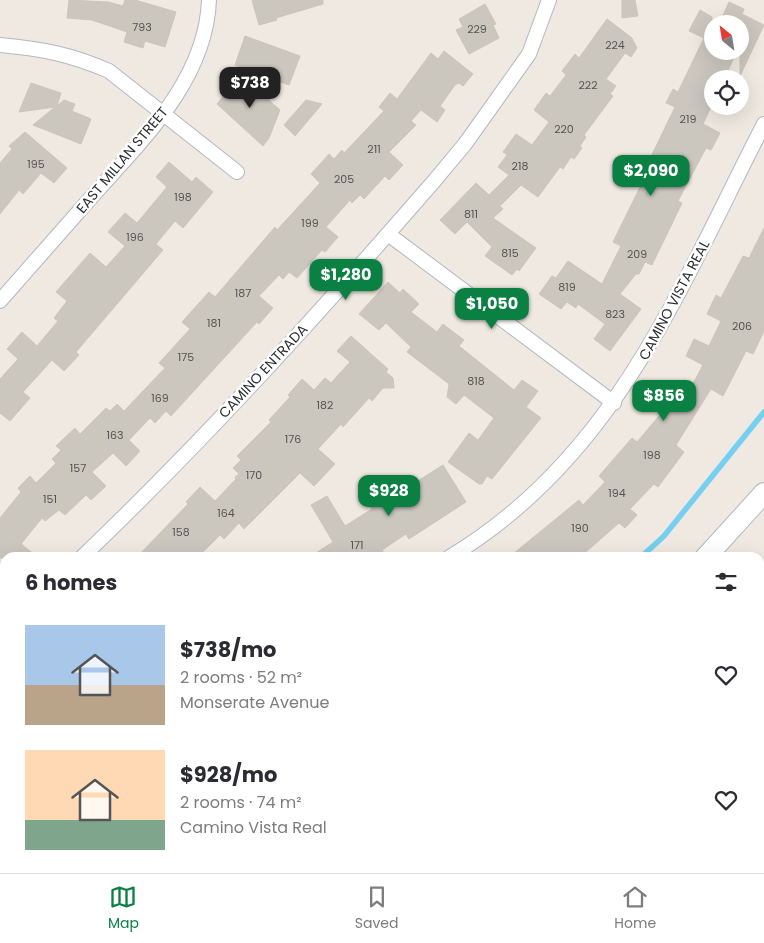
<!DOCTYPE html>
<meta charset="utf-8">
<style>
body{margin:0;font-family:Poppins,sans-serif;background:#f2f2f3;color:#2b2b33;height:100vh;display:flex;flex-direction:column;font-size:19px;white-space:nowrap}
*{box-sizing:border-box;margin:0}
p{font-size:16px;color:#7c7c81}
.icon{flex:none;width:28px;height:28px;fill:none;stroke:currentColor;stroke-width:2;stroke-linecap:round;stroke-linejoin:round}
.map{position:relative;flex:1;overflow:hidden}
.panel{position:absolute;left:0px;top:552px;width:765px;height:321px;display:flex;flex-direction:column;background:#fff;border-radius:15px 15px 0 0;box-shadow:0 5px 20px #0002}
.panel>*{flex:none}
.needle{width:32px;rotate:330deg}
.fabs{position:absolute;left:704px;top:15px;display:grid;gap:10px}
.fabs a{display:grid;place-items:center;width:45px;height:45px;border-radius:50%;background:#fff;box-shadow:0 5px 20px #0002;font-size:25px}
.price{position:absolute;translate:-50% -42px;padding:0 11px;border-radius:10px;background:#0b8043;color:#fff;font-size:16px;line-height:32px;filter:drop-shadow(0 1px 2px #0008)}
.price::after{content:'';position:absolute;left:50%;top:30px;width:15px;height:11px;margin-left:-8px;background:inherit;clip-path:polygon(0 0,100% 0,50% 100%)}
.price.current{background:#222;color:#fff}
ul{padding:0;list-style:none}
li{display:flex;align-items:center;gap:15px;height:125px;padding:0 25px}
li span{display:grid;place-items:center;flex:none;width:140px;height:100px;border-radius:0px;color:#555}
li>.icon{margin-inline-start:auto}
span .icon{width:60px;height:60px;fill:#fffc;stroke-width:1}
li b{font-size:21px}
h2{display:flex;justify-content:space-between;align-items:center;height:60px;padding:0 25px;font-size:21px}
.tab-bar{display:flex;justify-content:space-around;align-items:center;height:70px;border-top:1px solid #e1e1e2;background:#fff;font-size:14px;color:#7c7c81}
.tab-bar a{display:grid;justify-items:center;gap:2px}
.tab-bar .current{color:#0b8043}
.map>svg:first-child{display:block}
</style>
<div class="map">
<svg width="764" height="873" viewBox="0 0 764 873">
<rect width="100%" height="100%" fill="#efe9e1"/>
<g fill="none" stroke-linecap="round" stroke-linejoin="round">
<!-- stream -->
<g stroke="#75cff0" stroke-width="5.5">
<polyline points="640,558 664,536 764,412"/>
<polyline points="0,862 5,860"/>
</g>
</g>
<!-- building -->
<g fill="#cbc7bf" stroke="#cbc5ba">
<polygon points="69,0 108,2 123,6 125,0 135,0 176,12 165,47 145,41 143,48 124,42 127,32 92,20 67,18"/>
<polygon points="252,0 323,0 323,4 276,18 277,20 259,25"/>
<polygon points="622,0 635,0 638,16 622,18"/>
<polygon points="729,2 744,9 742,14 764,25 740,76 740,24 719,24"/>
<polygon points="485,4 496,24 493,25 499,38 469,54 456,30 463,27 459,19"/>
<polygon points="700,10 712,17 712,51 737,51 724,79 712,79 712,105 703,124 720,133 711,150 706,148 678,201 682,203 652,265 645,262 639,274 636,274 620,294 641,309 610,351 594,339 605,324 578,304 576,308 567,302 561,309 539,294 552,276 556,278 568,261 602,284 621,246 613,242 647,173 644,171 675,107 666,103 673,89 678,92 704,38 689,31"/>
<polygon points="607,19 632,38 637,48 631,57 625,53 606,79 616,86 610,94 613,96 584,135 586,137 580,146 582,148 574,159 571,157 563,169 560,167 538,197 521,185 500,206 503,209 493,218 536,248 519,271 517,269 512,275 485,256 492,247 467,222 455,234 440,220 476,183 489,195 509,175 498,167 507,155 503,152 516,134 532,145 549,122 534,110 546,93 550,96 566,75 562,71 575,54 579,58"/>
<polygon points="245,36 300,56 289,85 235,65"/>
<polygon points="444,51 473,74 463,86 459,83 455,85 440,106 445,110 437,122 421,110 411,121 416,125 389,152 403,165 389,180 385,176 364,199 360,195 352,203 350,200 326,227 338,237 325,252 322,250 297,278 289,272 283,279 279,275 259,296 273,308 259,324 257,322 171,416 166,411 155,423 150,418 129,440 140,451 126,466 113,453 92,472 106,486 91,500 86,495 65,515 59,510 45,521 42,518 21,544 39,558 0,558 0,518 21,492 18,488 30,476 36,483 56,463 52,459 61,450 56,446 75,428 80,434 106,408 110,411 117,404 124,411 165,368 159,363 190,329 182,322 209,292 215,297 275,227 277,230 320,183 311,174 329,154 334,159 342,150 344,153 384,111 379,107 390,93 397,99 431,53 438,59"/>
<polygon points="238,73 280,110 269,138 263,146 217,104 226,93 223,91"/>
<polygon points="31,83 61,93 57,106 64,100 75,104 72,111 91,119 81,144 33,125 55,107 19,112"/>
<polygon points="306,100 322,104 295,136 284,125"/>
<polygon points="25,132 67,168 54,183 41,173 23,194 19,190 0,214 0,163 12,149 9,146"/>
<polygon points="169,162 192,182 196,177 213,192 183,228 175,221 156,244 163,250 76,352 79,355 64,371 52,360 23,392 30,398 10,421 0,413 0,379 18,359 7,349 22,332 37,346 58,321 54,318 67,301 56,292 90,253 106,267 125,246 108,232 125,213 137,223 167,187 156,177"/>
<polygon points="764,228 764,331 753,354 746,351 723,396 711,389 676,445 684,452 658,487 654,484 630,509 637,515 625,528 619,523 579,558 508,558 579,500 583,505 605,482 599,476 632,438 637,442 665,409 659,405 672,383 688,393 703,365 686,356 694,339 709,346 721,321 707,314 716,295 721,298 743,256 749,258"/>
<polygon points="388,282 400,293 403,289 419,304 411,312 437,332 443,324 448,328 464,340 459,346 514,390 522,380 538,391 526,407 541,418 492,479 487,476 482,484 479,484 448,462 469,433 478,440 494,418 464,395 456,404 447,397 449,384 407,352 411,347 386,323 379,330 359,314"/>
<polygon points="351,336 388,369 386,372 393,378 394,388 383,388 372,401 369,398 343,427 341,424 318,449 335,464 314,486 300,473 244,529 239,523 224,539 220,535 197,558 136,558 188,504 186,502 200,487 215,501 236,479 235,477 239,474 233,468 241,460 237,456 271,422 269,420 290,397 288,395 302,379 314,390 325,378 331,383 350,362 337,351"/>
<polygon points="443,465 466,502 409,539 406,534 382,550 387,558 308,558 333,542 311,505 327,496 345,526 372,509 366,501 375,495 389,487 394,496"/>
</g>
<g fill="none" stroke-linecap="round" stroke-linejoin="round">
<defs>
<g id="street">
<path d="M0,45C42,49 70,54 109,71L237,172"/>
<polyline points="388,234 614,403"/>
<path d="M0,301C29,268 59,234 88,201C139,143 206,82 209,0"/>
<path d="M81,558C206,439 322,310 435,180L465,144L529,54L549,0"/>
<path d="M448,558C616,458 679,288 764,124"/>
<polyline points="760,590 764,593"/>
<polyline points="760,694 764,690"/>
<polyline points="5,728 5,743"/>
<polyline points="760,822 764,826"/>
<polyline points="36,869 37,873"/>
<polyline points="530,873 540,869"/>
</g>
<g id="secondary">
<polyline points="705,558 764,493"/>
<polyline points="121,873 134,869"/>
</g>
</defs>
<!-- street casing -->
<use href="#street" stroke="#b4b7c1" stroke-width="16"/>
<!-- secondary casing -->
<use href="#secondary" stroke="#b4b7c1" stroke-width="22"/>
<!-- street -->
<use href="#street" stroke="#fff" stroke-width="14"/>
<!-- secondary -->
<use href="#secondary" stroke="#fff" stroke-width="20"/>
</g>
<g text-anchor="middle" stroke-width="5" stroke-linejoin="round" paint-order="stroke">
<!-- number labels -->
<g font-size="11" fill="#555452">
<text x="142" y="31">793</text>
<text x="477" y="33">229</text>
<text x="615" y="49">224</text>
<text x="588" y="89">222</text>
<text x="688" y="123">219</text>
<text x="564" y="133">220</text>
<text x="374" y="153">211</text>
<text x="36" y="168">195</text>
<text x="520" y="170">218</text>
<text x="344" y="183">205</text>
<text x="183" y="201">198</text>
<text x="471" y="218">811</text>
<text x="310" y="227">199</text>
<text x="135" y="241">196</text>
<text x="510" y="257">815</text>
<text x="637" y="258">209</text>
<text x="567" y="291">819</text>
<text x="243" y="297">187</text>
<text x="615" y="318">823</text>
<text x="214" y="327">181</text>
<text x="742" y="330">206</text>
<text x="186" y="361">175</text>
<text x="476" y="385">818</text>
<text x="160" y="402">169</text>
<text x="325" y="409">182</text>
<text x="115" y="439">163</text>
<text x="293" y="443">176</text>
<text x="652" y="459">198</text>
<text x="78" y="472">157</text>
<text x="254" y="479">170</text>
<text x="617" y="497">194</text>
<text x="50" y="503">151</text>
<text x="226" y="517">164</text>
<text x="580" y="532">190</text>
<text x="181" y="536">158</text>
<text x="357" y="549">171</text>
</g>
<!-- street labels -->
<g font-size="14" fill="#2e2e2e" stroke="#fff">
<text transform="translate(122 160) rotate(-50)" y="5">EAST MILLAN STREET</text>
<text transform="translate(674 300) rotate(-62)" y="5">CAMINO VISTA REAL</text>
<text transform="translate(263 371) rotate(-47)" y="5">CAMINO ENTRADA</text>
</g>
</g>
</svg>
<div class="fabs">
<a><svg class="needle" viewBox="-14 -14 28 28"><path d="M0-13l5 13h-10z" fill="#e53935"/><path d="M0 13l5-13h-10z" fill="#7c7c81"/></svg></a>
<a><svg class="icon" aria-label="locate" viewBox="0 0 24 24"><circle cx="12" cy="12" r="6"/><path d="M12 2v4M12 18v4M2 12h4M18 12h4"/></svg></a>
</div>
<b class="price current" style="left:250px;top:109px">$738</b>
<b class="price" style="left:651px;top:197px">$2,090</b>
<b class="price" style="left:346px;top:301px">$1,280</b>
<b class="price" style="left:492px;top:330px">$1,050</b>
<b class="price" style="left:664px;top:422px">$856</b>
<b class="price" style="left:389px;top:517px">$928</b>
<section class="panel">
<h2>6 homes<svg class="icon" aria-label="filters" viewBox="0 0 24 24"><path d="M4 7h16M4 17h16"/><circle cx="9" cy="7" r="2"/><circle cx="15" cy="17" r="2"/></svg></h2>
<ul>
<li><span style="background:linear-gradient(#a9c7e8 60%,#b9a48a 0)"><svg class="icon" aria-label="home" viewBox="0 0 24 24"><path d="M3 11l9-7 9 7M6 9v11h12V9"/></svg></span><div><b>$738/mo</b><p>2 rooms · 52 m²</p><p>Monserate Avenue</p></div><svg class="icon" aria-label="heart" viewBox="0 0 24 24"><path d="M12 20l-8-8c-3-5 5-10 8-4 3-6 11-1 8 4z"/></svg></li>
<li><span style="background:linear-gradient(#ffd9b3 70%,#7fa58c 0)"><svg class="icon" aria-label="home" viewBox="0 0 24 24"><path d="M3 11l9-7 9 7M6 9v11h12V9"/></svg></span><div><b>$928/mo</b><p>2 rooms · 74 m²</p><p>Camino Vista Real</p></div><svg class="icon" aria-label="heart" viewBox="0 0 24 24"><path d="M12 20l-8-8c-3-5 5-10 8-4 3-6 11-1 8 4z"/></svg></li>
</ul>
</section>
</div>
<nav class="tab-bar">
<a class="current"><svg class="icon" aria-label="map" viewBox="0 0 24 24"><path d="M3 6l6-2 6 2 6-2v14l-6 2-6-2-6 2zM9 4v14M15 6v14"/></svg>Map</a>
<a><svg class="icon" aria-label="saved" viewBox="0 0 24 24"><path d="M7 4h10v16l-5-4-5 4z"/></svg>Saved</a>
<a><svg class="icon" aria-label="home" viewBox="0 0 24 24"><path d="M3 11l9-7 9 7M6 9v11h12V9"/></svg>Home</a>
</nav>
